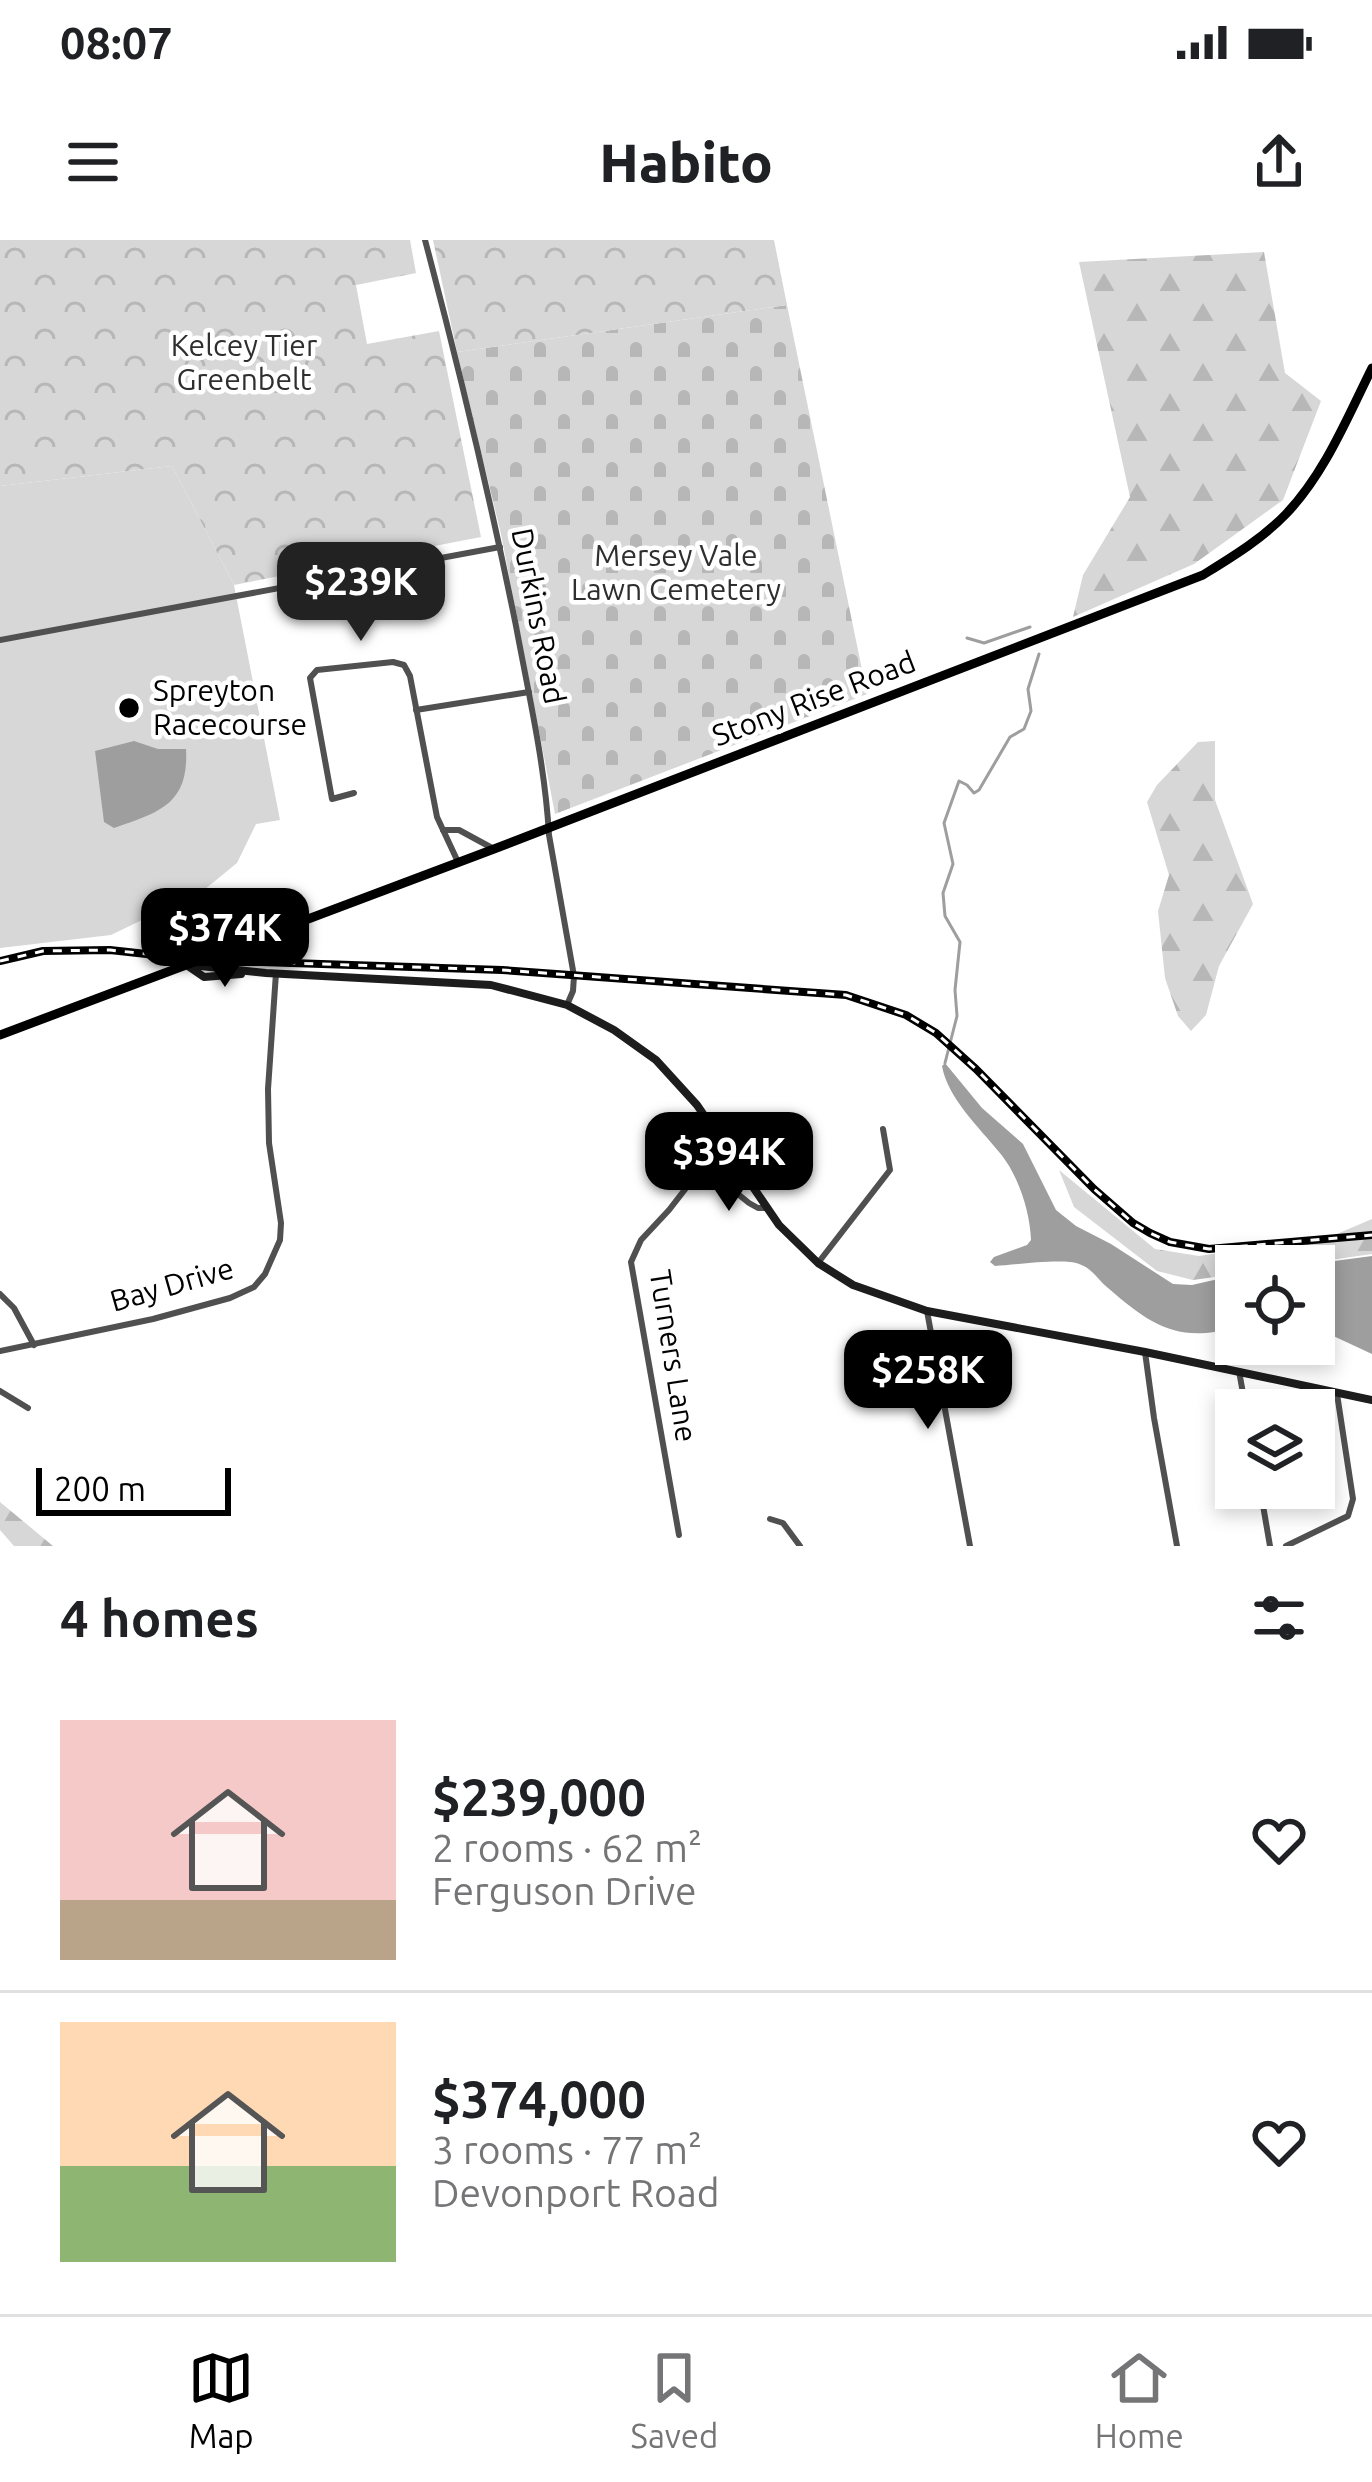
<!DOCTYPE html>
<meta charset="utf-8">
<style>
body{margin:0;font-family:Ubuntu,sans-serif;background:#f6f6f6;color:#202124;height:100vh;display:flex;flex-direction:column;font-size:45px;white-space:nowrap}
*{box-sizing:border-box;margin:0}
p{font-size:39px;color:#757577}
.icon{flex:none;width:66px;height:66px;fill:none;stroke:currentColor;stroke-width:2;stroke-linecap:round;stroke-linejoin:round}
.map{position:relative;height:1306px;overflow:hidden}
.sheet{display:flex;flex-direction:column;background:#fff;flex:1}
.sheet>*{flex:none}
.buttons{position:absolute;left:1215px;top:1005px;display:grid;gap:24px}
.buttons a{display:grid;place-items:center;width:120px;height:120px;border-radius:0px;background:#fff;box-shadow:0 6px 18px #0003;font-size:60px}
.scale{position:absolute;left:36px;bottom:30px;width:195px;box-sizing:border-box;padding-left:12px;border:6px solid #000;border-top:0;font-size:33px;line-height:42px;white-space:nowrap;color:#000;-webkit-text-stroke:9px #fff;paint-order:stroke}
.price{position:absolute;translate:-50% -102px;padding:0 27px;border-radius:24px;background:#000;color:#fff;font-size:39px;line-height:78px;filter:drop-shadow(0 3px 6px #0008)}
.price::after{content:'';position:absolute;left:50%;top:72px;width:36px;height:27px;margin-left:-18px;background:inherit;clip-path:polygon(0 0,100% 0,50% 100%)}
.price.current{background:#222;color:#fff}
ul{padding:0;list-style:none}
li{display:flex;align-items:center;gap:36px;height:300px;padding:0 60px}
li+li{border-top:3px solid #e0e0e0}
li span{display:grid;place-items:center;flex:none;width:336px;height:240px;border-radius:0px;color:#555}
li>.icon{margin-inline-start:auto}
span .icon{width:144px;height:144px;fill:#fffc;stroke-width:1}
li b{font-size:51px}
h2{display:flex;justify-content:space-between;align-items:center;height:144px;padding:0 60px;font-size:51px}
.status{display:flex;justify-content:space-between;align-items:center;height:84px;padding:0 60px;background:#fff;direction:ltr}
.status svg{height:33px;fill:currentColor}
header{display:flex;justify-content:space-between;align-items:center;height:156px;padding:0 60px;background:#fff;font-size:54px;font-weight:800}
.menu{display:flex;justify-content:space-around;align-items:center;height:168px;border-top:3px solid #e0e0e0;background:#fff;font-size:33px;color:#757577}
.menu a{display:grid;justify-items:center;gap:6px}
.menu .current{color:#000}
.map>svg:first-child{display:block}
</style>
<div class="status"><b>08:07</b><svg viewBox="0 0 49 12"><path d="M0 12V9h3v3zM5 12V6h3v6zM10 12V3h3v9zM15 12V0h3v12zM26 1h20v11H26zM47 4h2v5h-2z"/></svg></div>
<header><svg class="icon" aria-label="menu" viewBox="0 0 24 24"><path d="M4 6h16M4 12h16M4 18h16"/></svg>Habito<svg class="icon" aria-label="share" viewBox="0 0 24 24"><path d="M12 15V3M7 8l5-5 5 5M5 13v7h14v-7"/></svg></header>
<div class="map">
<svg width="1372" height="1306" viewBox="0 0 1372 1306">
<defs>
<pattern id="forest-firs" width="22" height="20" patternUnits="userSpaceOnUse" patternTransform="scale(3)"><rect width="22" height="20" fill="#d7d7d7"/><path d="M5 1l3.5 6h-7zM16 11l3.5 6h-7z" fill="#b7b7b7"/></pattern>
<pattern id="cemetery-stones" width="16" height="16" patternUnits="userSpaceOnUse" patternTransform="scale(3)"><rect width="16" height="16" fill="#d7d7d7"/><path d="M2 7V4a2 2 0 0 1 4 0v3zM10 15v-3a2 2 0 0 1 4 0v3z" fill="#b7b7b7"/></pattern>
<pattern id="park-crowns" width="20" height="18" patternUnits="userSpaceOnUse" patternTransform="scale(3)"><rect width="20" height="18" fill="#d7d7d7"/><path d="M2 6a3 3 0 1 1 6 0M12 15a3 3 0 1 1 6 0" fill="none" stroke="#b7b7b7"/></pattern>
</defs>
<rect width="100%" height="100%" fill="#fff"/>
<!-- green -->
<polygon fill="#d7d7d7" points="172,226 234,345 280,580 256,584 237,623 204,650 111,695 0,708 0,246"/>
<!-- forest -->
<g fill="url(#forest-firs)">
<polygon points="1264,12 1285,133 1321,161 1283,260 1194,324 1073,377 1083,335 1130,257 1079,22"/>
<polygon points="1215,501 1215,560 1253,664 1219,726 1206,775 1191,791 1178,776 1165,738 1158,671 1169,635 1147,562 1157,545 1198,502"/>
<polygon points="1059,930 1155,1009 1199,1016 1332,996 1372,979 1372,1014 1288,1026 1236,1026 1236,1034 1193,1040 1157,1031 1074,967"/>
<polygon points="0,1262 53,1306 14,1306 0,1290"/>
</g>
<!-- cemetery -->
<polygon fill="url(#cemetery-stones)" points="787,65 867,454 555,574 501,294 457,112"/>
<!-- park -->
<g fill="url(#park-crowns)">
<polygon points="0,0 410,0 416,33 356,45 367,104 439,91 481,297 234,345 172,226 0,246"/>
<polygon points="433,0 774,0 787,65 457,112"/>
</g>
<!-- water -->
<g fill="#9e9e9e">
<path d="M134,501L158,509H186C189,564 160,572 114,588L104,582L95,511Z"/>
<path d="M945,823L982,868L1023,904L1056,970L1076,986L1111,1004L1173,1044L1192,1045L1236,1035V1087C1178,1104 1151,1085 1108,1048C1098,1040 1092,1028 1079,1024C1063,1018 1015,1025 995,1026L990,1022L994,1017L1027,1005L1031,1000C1030,971 1018,934 999,912C979,887 948,859 942,826Z"/>
<polygon points="1372,1016 1372,1114 1314,1087 1314,1026 1297,1026"/>
</g>
<g fill="none" stroke-linecap="round" stroke-linejoin="round">
<!-- stream -->
<g stroke="#9e9e9e" stroke-width="3">
<polyline points="967,398 984,403 1030,387"/>
<polyline points="945,823 957,776 955,750 960,702 945,676 943,653 953,624 944,583 959,541 967,545 974,553 979,550 1010,497 1024,489 1031,471 1028,449 1039,414"/>
</g>
<!-- minor -->
<g stroke="#505050" stroke-width="6">
<path d="M425,0C459,128 490,257 516,386C529,456 545,525 549,595L574,736L573,751L567,765"/>
<polyline points="0,400 500,307"/>
<polyline points="416,470 529,452"/>
<polyline points="354,553 332,559 310,438 317,430 393,422 404,425 410,436 437,577 458,622"/>
<polyline points="443,590 459,590 494,609"/>
<polyline points="702,925 749,963 758,968 767,968"/>
<polyline points="818,1023 890,930 883,889"/>
<polyline points="0,1054 14,1068 34,1105"/>
<polyline points="927,1071 970,1306"/>
<polyline points="0,1111 153,1079 230,1058 254,1047 265,1034 280,1000 281,983 269,903 268,849 276,733"/>
<polyline points="1145,1112 1154,1178 1177,1306"/>
<polyline points="1239,1131 1246,1170"/>
<polyline points="0,1151 28,1168"/>
<polyline points="1260,1248 1270,1306"/>
<polyline points="770,1279 783,1283 800,1306"/>
<polyline points="679,1295 631,1022 641,1000 669,970 721,903"/>
<polyline points="1286,1306 1348,1276 1353,1259 1337,1154"/>
</g>
<!-- secondary -->
<g stroke="#1d1d1d" stroke-width="8">
<polyline points="191,725 266,733 491,745 567,765 614,790 656,820 697,865 779,985 818,1023 853,1045 927,1071 1145,1112 1372,1160"/>
<polyline points="188,726 204,737 241,734"/>
</g>
<!-- primary -->
<path stroke="#000" stroke-width="9" d="M0,795L494,609L1203,335C1232,317 1262,299 1286,274C1325,233 1347,178 1372,128"/>
<defs>
<polyline id="rail" points="0,721 43,711 110,710 201,720 502,730 846,755 906,775 936,793 976,829 1094,949 1133,983 1150,993 1170,1002 1209,1009 1372,995"/>
</defs>
<!-- rail casing -->
<use href="#rail" stroke="#000" stroke-width="8"/>
<!-- rail -->
<use href="#rail" stroke="#fff" stroke-width="3" stroke-dasharray="9" stroke-linecap="butt"/>
</g>
<!-- markers -->
<circle fill="#000" stroke="#fff" stroke-width="4.5" cx="129" cy="468" r="12"/>
<g text-anchor="middle" stroke-width="9" stroke-linejoin="round" paint-order="stroke">
<!-- park labels -->
<g font-size="30" fill="#2e2e2e" stroke="#fff">
<text x="244" y="116">Kelcey Tier<tspan x="244" dy="34">Greenbelt</tspan></text>
<text x="676" y="326">Mersey Vale<tspan x="676" dy="34">Lawn Cemetery</tspan></text>
</g>
<!-- street labels -->
<g font-size="30" fill="#000" stroke="#fff">
<text transform="translate(538 376) rotate(79)" y="10">Durkins Road</text>
<text transform="translate(814 459) rotate(-21)" y="10">Stony Rise Road</text>
<text transform="translate(172 1045) rotate(-16)" y="10">Bay Drive</text>
<text transform="translate(673 1116) rotate(81)" y="10">Turners Lane</text>
</g>
<!-- poi labels -->
<g font-size="30" fill="#000" stroke="#fff" text-anchor="start">
<text x="153" y="461">Spreyton<tspan x="153" dy="34">Racecourse</tspan></text>
</g>
</g>
</svg>
<div class="buttons">
<a><svg class="icon" aria-label="locate" viewBox="0 0 24 24"><circle cx="12" cy="12" r="6"/><path d="M12 2v4M12 18v4M2 12h4M18 12h4"/></svg></a>
<a><svg class="icon" aria-label="layers" viewBox="0 0 24 24"><path d="M12 4l9 5-9 5-9-5zM3 14l9 5 9-5"/></svg></a>
</div>
<div class="scale">200 m</div>
<b class="price current" style="left:361px;top:404px">$239K</b>
<b class="price" style="left:225px;top:750px">$374K</b>
<b class="price" style="left:729px;top:974px">$394K</b>
<b class="price" style="left:928px;top:1192px">$258K</b>
</div>
<section class="sheet">
<h2>4 homes<svg class="icon" aria-label="filters" viewBox="0 0 24 24"><path d="M4 7h16M4 17h16"/><circle cx="9" cy="7" r="2"/><circle cx="15" cy="17" r="2"/></svg></h2>
<ul>
<li><span style="background:linear-gradient(#f6c9c9 75%,#b9a48a 0)"><svg class="icon" aria-label="home" viewBox="0 0 24 24"><path d="M3 11l9-7 9 7M6 9v11h12V9"/></svg></span><div><b>$239,000</b><p>2 rooms · 62 m²</p><p>Ferguson Drive</p></div><svg class="icon" aria-label="heart" viewBox="0 0 24 24"><path d="M12 20l-8-8c-3-5 5-10 8-4 3-6 11-1 8 4z"/></svg></li>
<li><span style="background:linear-gradient(#ffd9b3 60%,#8fb573 0)"><svg class="icon" aria-label="home" viewBox="0 0 24 24"><path d="M3 11l9-7 9 7M6 9v11h12V9"/></svg></span><div><b>$374,000</b><p>3 rooms · 77 m²</p><p>Devonport Road</p></div><svg class="icon" aria-label="heart" viewBox="0 0 24 24"><path d="M12 20l-8-8c-3-5 5-10 8-4 3-6 11-1 8 4z"/></svg></li>
</ul>
</section>
<nav class="menu">
<a class="current"><svg class="icon" aria-label="map" viewBox="0 0 24 24"><path d="M3 6l6-2 6 2 6-2v14l-6 2-6-2-6 2zM9 4v14M15 6v14"/></svg>Map</a>
<a><svg class="icon" aria-label="saved" viewBox="0 0 24 24"><path d="M7 4h10v16l-5-4-5 4z"/></svg>Saved</a>
<a><svg class="icon" aria-label="home" viewBox="0 0 24 24"><path d="M3 11l9-7 9 7M6 9v11h12V9"/></svg>Home</a>
</nav>
